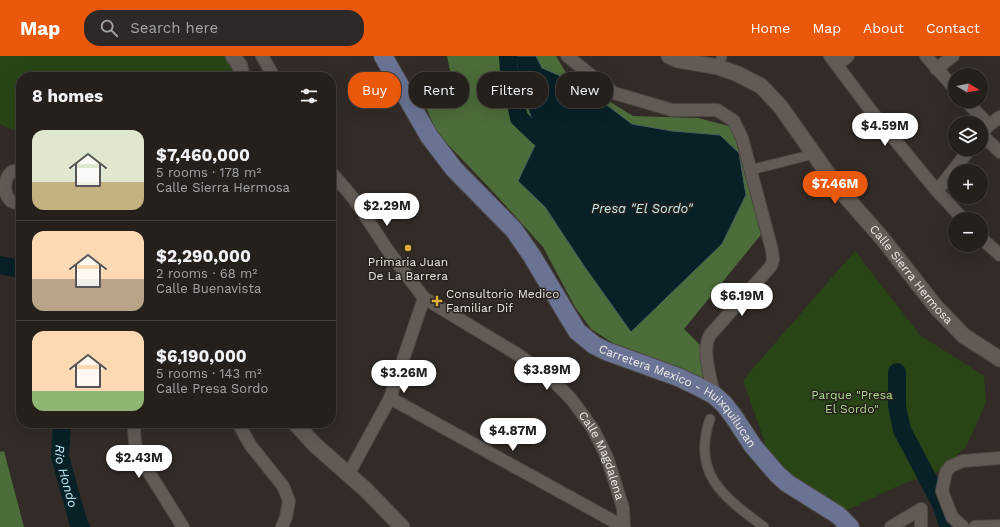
<!DOCTYPE html>
<meta charset="utf-8">
<style>
body{margin:0;font-family:"Work Sans",sans-serif;background:#2e2826;color:#f1f3f6;height:100vh;display:flex;flex-direction:column;font-size:15px;white-space:nowrap}
*{box-sizing:border-box;margin:0}
p{font-size:13px;color:#a4a3a4}
.icon{flex:none;width:22px;height:22px;fill:none;stroke:currentColor;stroke-width:2;stroke-linecap:round;stroke-linejoin:round}
.map{position:relative;flex:1;overflow:hidden}
.sheet{position:absolute;left:16px;top:16px;width:320px;height:356px;display:flex;flex-direction:column;background:#26201d;border-radius:16px;box-shadow:0 4px 16px #0002,0 0 0 1px #423e3b}
.sheet>*{flex:none}
.top-card{position:absolute;left:348px;top:16px;width:380px;height:36px;display:flex;gap:8px}
.needle{width:26px;rotate:100deg}
.controls{position:absolute;left:948px;top:12px;display:grid;gap:8px}
.controls a{display:grid;place-items:center;width:40px;height:40px;border-radius:50%;background:#26201d;box-shadow:0 4px 16px #0002,0 0 0 1px #423e3b;font-size:20px}
.price{position:absolute;translate:-50% -34px;padding:0 9px;border-radius:14px;background:#fff;color:#222;font-size:13px;line-height:26px;filter:drop-shadow(0 1px 2px #0008)}
.price::after{content:'';position:absolute;left:50%;top:24px;width:12px;height:9px;margin-left:-6px;background:inherit;clip-path:polygon(0 0,100% 0,50% 100%)}
.price.on{background:#ea580c;color:#fff}
ul{padding:0;list-style:none}
li{display:flex;align-items:center;gap:12px;height:100px;padding:0 16px}
li+li{border-top:1px solid #423e3b}
li span{display:grid;place-items:center;flex:none;width:112px;height:80px;border-radius:12px;color:#555}
li>.icon{margin-inline-start:auto}
span .icon{width:48px;height:48px;fill:#fffc;stroke-width:1}
li b{font-size:17px}
h2{display:flex;justify-content:space-between;align-items:center;height:48px;padding:0 16px;font-size:17px}
.pill{padding:0 14px;border-radius:16px;background:#26201d;box-shadow:0 4px 16px #0002,0 0 0 1px #423e3b;font-size:14px;line-height:36px}
.pill.on{background:#ea580c;color:#fff}
header{display:flex;align-items:center;gap:24px;box-sizing:border-box;height:56px;padding:0 20px;background:#ea580c;color:#fff}
header strong{font-size:19px}
nav{display:flex;gap:22px;margin-inline-start:auto;font-size:14px}
.search{width:280px;height:36px;background:#2e2826;display:flex;align-items:center;gap:10px;box-sizing:border-box;padding:0 14px;border-radius:16px;color:#a4a3a4;font-size:15px}
.map>svg:first-child{display:block}
</style>
<header>
<strong>Map</strong>
<div class="search"><svg class="icon" aria-label="search" viewBox="0 0 24 24"><circle cx="10" cy="10" r="6"/><path d="M15 15l6 6"/></svg>Search here</div>
<nav><a>Home</a><a>Map</a><a>About</a><a>Contact</a></nav>
</header>
<div class="map">
<svg width="1000" height="471" viewBox="0 0 1000 471">
<rect width="100%" height="100%" fill="#322b27"/>
<!-- green -->
<g fill="#294516">
<polygon points="0,0 233,0 240,10 234,21 185,21 164,15 161,21 21,21 21,76 5,71 0,67"/>
<polygon points="855,195 920,279 984,320 986,347 966,391 940,415 900,429 841,457 772,407 743,324"/>
</g>
<!-- forest -->
<g fill="#4c6c39">
<polygon points="447,0 556,0 568,20 633,60 698,62 729,70 736,82 764,175 684,273 702,291 707,326 622,293 591,273 575,251 543,191 497,140 437,77 417,30 450,15"/>
<polygon points="4,395 24,471 0,471 0,396"/>
</g>
<!-- water -->
<polygon fill="#072127" stroke="#4c5d60" points="516,0 536,0 542,12 579,28 632,68 672,75 720,79 739,97 746,139 722,188 631,276 584,210 545,151 518,125 539,81 520,32"/>
<g fill="none" stroke-linecap="round" stroke-linejoin="round">
<!-- river -->
<g stroke="#072127" stroke-width="18">
<polyline points="508,0 509,16 519,62 539,81"/>
<polyline points="0,209 21,213"/>
<polyline points="897,316 897,350 902,374 941,448 949,471"/>
<path id="s1" d="M62,367L60,401L79,469L81,471"/>
</g>
<defs>
<g id="pedestrian">
<polyline points="718,11 722,0"/>
<polyline points="750,114 814,98"/>
<path d="M710,363C691,418 724,441 764,471"/>
</g>
<g id="minor">
<polyline points="262,0 274,21"/>
<path d="M567,0L614,37L672,54H717L734,65L742,82L772,194L773,204L771,210L710,279C701,294 711,322 714,339"/>
<polyline points="830,0 872,56 937,135 963,163"/>
<polyline points="926,0 955,33"/>
<polyline points="837,9 848,0"/>
<polyline points="936,13 953,0"/>
<polyline points="966,45 989,69"/>
<polyline points="981,78 989,69 1000,61"/>
<polyline points="981,78 1000,96"/>
<path d="M21,115C0,109 0,153 21,146"/>
<path id="s2" d="M331,116L354,143L389,196L424,242L517,298L550,321L572,344L593,373L607,401L623,452L624,471"/>
<polyline points="937,135 970,93"/>
<polyline points="981,182 1000,199"/>
<polyline points="390,342 624,471"/>
<polyline points="137,367 134,373 135,387 140,402 183,471"/>
<polyline points="238,367 251,390 283,430 289,445 286,461 282,471"/>
<polyline points="348,419 390,342 424,242"/>
<polyline points="891,471 921,453"/>
<polyline points="921,471 921,453"/>
<polyline points="963,471 952,461 942,435 946,416 951,410 963,405 1000,402"/>
<polyline points="975,471 1000,470"/>
</g>
<g id="tertiary">
<polyline points="233,0 240,10 242,21"/>
<path id="s3" d="M669,0L678,4L718,11L738,18L761,30L780,50L838,132L882,182L936,251L964,280L1000,303"/>
<polyline points="295,367 315,389 365,433 402,471"/>
</g>
<g id="primary">
<path id="s4" d="M383,0L429,80L454,113L514,174L532,200L577,275L594,289L606,295L678,321L697,330L714,339L724,348L734,361L753,390L777,418L787,427L838,459L850,471"/>
</g>
</defs>
<!-- pedestrian casing -->
<use href="#pedestrian" stroke="#4c4742" stroke-width="11"/>
<!-- minor casing -->
<use href="#minor" stroke="#4c4742" stroke-width="14"/>
<!-- tertiary casing -->
<use href="#tertiary" stroke="#4c4742" stroke-width="17"/>
<!-- primary casing -->
<use href="#primary" stroke="#4c4742" stroke-width="20"/>
<!-- pedestrian -->
<use href="#pedestrian" stroke="#625a55" stroke-width="9"/>
<!-- minor -->
<use href="#minor" stroke="#625a55" stroke-width="12"/>
<!-- tertiary -->
<use href="#tertiary" stroke="#625a55" stroke-width="15"/>
<!-- primary -->
<use href="#primary" stroke="#6a7393" stroke-width="18"/>
</g>
<!-- markers -->
<g fill="#ddb133" stroke="#28221d" stroke-width="1.5">
<circle cx="408" cy="192" r="4"/>
<path d="M435 239h4v4h4v4h-4v4h-4v-4h-4v-4h4z"/>
</g>
<g text-anchor="middle" stroke-width="3" stroke-linejoin="round" paint-order="stroke">
<!-- poi labels -->
<g font-size="12" fill="#ece8e5" stroke="#28221d">
<text x="408" y="210">Primaria Juan<tspan x="408" dy="14">De La Barrera</tspan></text>
<text x="446" y="242" text-anchor="start">Consultorio Medico<tspan x="446" dy="14">Familiar Dif</tspan></text>
</g>
<!-- street labels -->
<g font-size="12" fill="#ece8e5" stroke="#28221d">
<text dy="4" stroke="none"><textPath href="#s3" startOffset="339">Calle Sierra Hermosa</textPath></text>
<text dy="4" stroke="none"><textPath href="#s4" startOffset="461">Carretera Mexico - Huixquilucan</textPath></text>
<text dy="4" stroke="none"><textPath href="#s2" startOffset="401">Calle Magdalena</textPath></text>
</g>
<!-- park labels -->
<g font-size="12" fill="#aadb8e" stroke="#28221d">
<text x="852" y="343">Parque "Presa<tspan x="852" dy="14">El Sordo"</tspan></text>
</g>
<!-- water labels -->
<g font-size="13" font-style="italic" fill="#c2edf7" stroke="#28221d">
<text x="642" y="157">Presa "El Sordo"</text>
<text dy="5" stroke="none"><textPath href="#s1" startOffset="54">Rio Hondo</textPath></text>
</g>
</g>
</svg>
<div class="controls">
<a><svg class="needle" viewBox="-14 -14 28 28"><path d="M0-13l5 13h-10z" fill="#e53935"/><path d="M0 13l5-13h-10z" fill="#a4a3a4"/></svg></a>
<a><svg class="icon" aria-label="layers" viewBox="0 0 24 24"><path d="M12 4l9 5-9 5-9-5zM3 14l9 5 9-5"/></svg></a>
<a>+</a>
<a>−</a>
</div>
<b class="price" style="left:885px;top:91px">$4.59M</b>
<b class="price on" style="left:835px;top:149px">$7.46M</b>
<b class="price" style="left:387px;top:171px">$2.29M</b>
<b class="price" style="left:742px;top:261px">$6.19M</b>
<b class="price" style="left:547px;top:335px">$3.89M</b>
<b class="price" style="left:404px;top:338px">$3.26M</b>
<b class="price" style="left:513px;top:396px">$4.87M</b>
<b class="price" style="left:139px;top:423px">$2.43M</b>
<div class="top-card">
<a class="pill on">Buy</a>
<a class="pill">Rent</a>
<a class="pill">Filters</a>
<a class="pill">New</a>
</div>
<section class="sheet">
<h2>8 homes<svg class="icon" aria-label="filters" viewBox="0 0 24 24"><path d="M4 7h16M4 17h16"/><circle cx="9" cy="7" r="2"/><circle cx="15" cy="17" r="2"/></svg></h2>
<ul>
<li><span style="background:linear-gradient(#dfe7d0 65%,#c2b280 0)"><svg class="icon" aria-label="home" viewBox="0 0 24 24"><path d="M3 11l9-7 9 7M6 9v11h12V9"/></svg></span><div><b>$7,460,000</b><p>5 rooms · 178 m²</p><p>Calle Sierra Hermosa</p></div></li>
<li><span style="background:linear-gradient(#ffd9b3 60%,#b9a48a 0)"><svg class="icon" aria-label="home" viewBox="0 0 24 24"><path d="M3 11l9-7 9 7M6 9v11h12V9"/></svg></span><div><b>$2,290,000</b><p>2 rooms · 68 m²</p><p>Calle Buenavista</p></div></li>
<li><span style="background:linear-gradient(#ffd9b3 75%,#8fb573 0)"><svg class="icon" aria-label="home" viewBox="0 0 24 24"><path d="M3 11l9-7 9 7M6 9v11h12V9"/></svg></span><div><b>$6,190,000</b><p>5 rooms · 143 m²</p><p>Calle Presa Sordo</p></div></li>
</ul>
</section>
</div>
